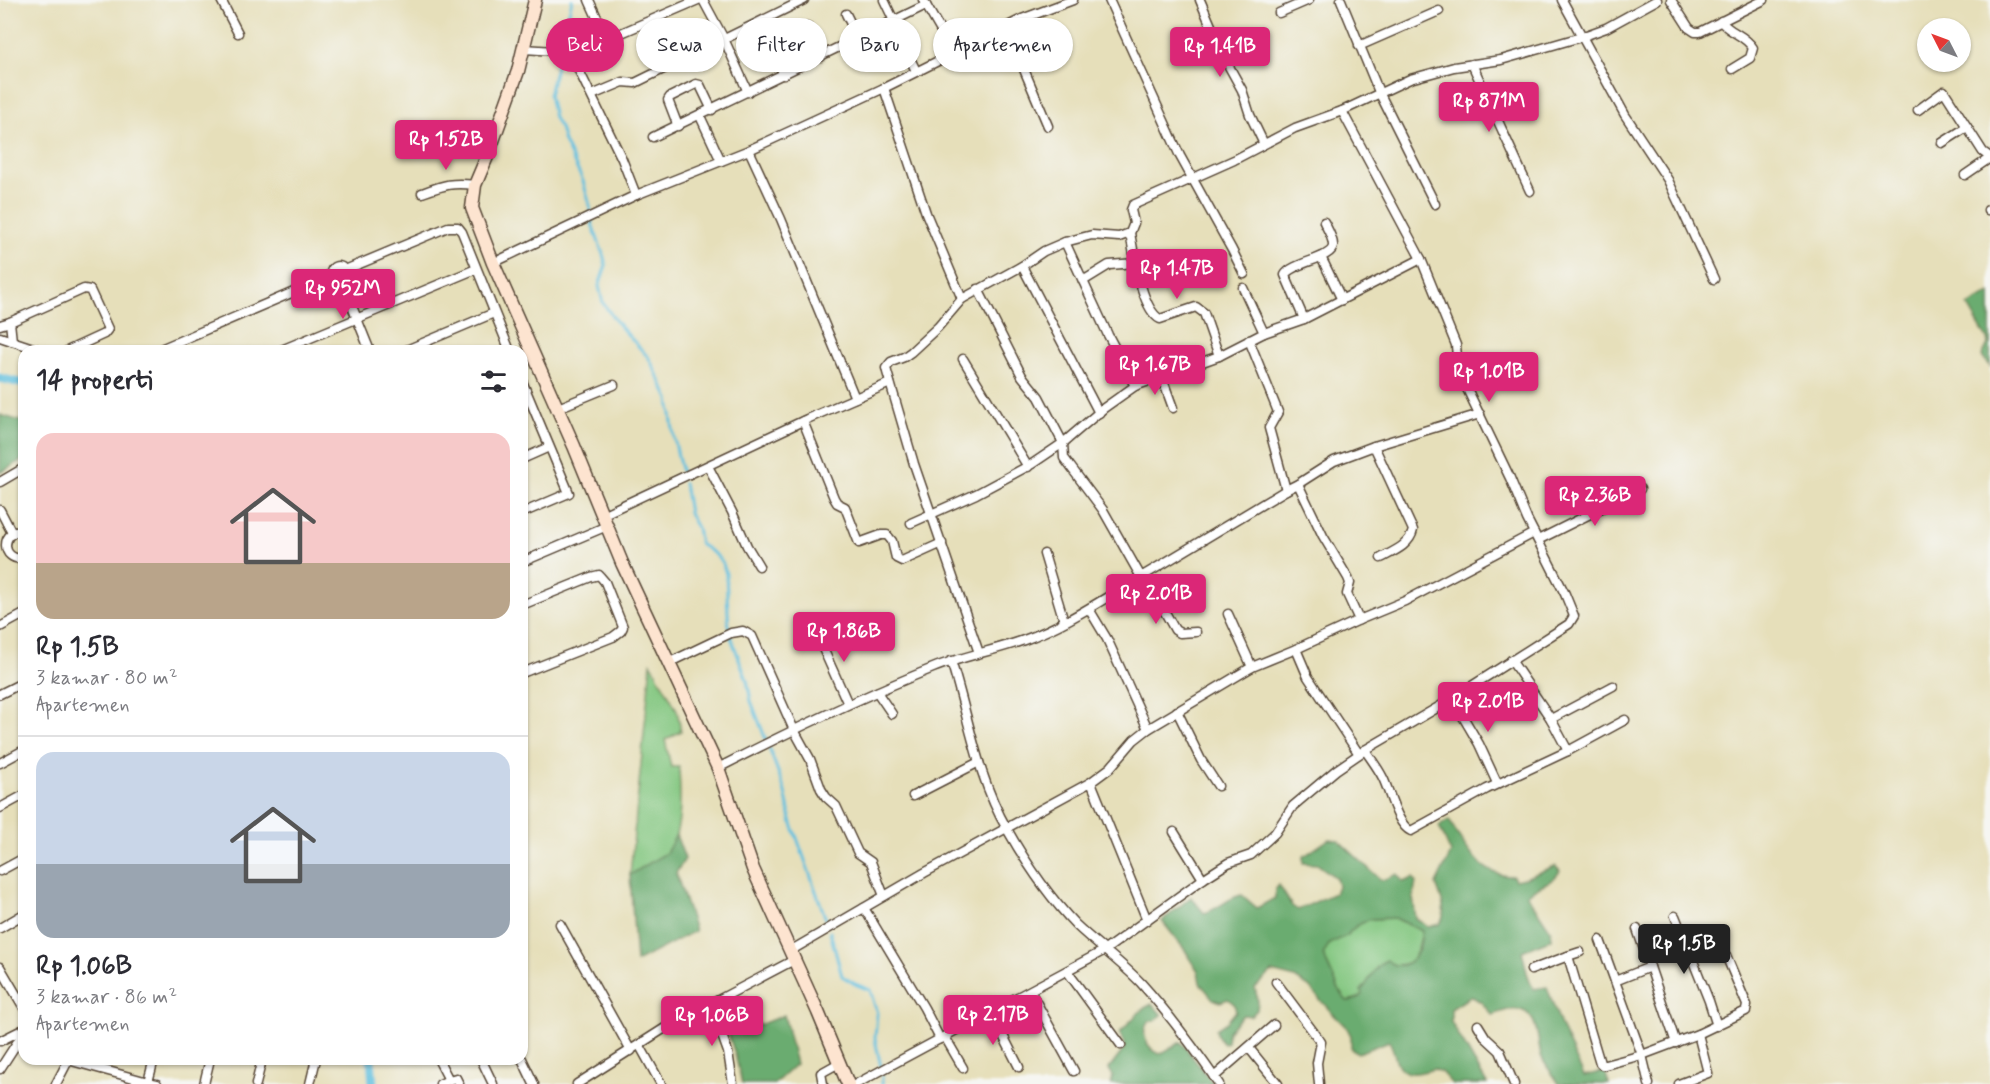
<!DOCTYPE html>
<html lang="id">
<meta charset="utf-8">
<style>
body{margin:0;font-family:Mynerve,sans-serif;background:#f7f7f7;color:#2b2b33;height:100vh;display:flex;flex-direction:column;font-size:22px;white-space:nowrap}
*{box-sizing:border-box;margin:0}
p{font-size:20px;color:#7c7c81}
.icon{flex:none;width:33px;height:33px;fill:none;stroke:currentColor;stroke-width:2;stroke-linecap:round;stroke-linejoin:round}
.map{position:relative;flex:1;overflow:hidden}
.sheet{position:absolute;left:18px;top:345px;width:510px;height:720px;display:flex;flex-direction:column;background:#fff;border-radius:18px;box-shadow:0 2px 4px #0004}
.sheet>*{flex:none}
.hud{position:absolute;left:546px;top:18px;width:570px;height:54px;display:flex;gap:12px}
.needle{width:39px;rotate:312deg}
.controls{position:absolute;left:1917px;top:18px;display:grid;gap:12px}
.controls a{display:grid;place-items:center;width:54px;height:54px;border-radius:50%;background:#fff;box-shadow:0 2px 4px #0004;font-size:30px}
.price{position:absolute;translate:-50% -51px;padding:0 14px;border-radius:6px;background:#db2777;color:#fff;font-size:20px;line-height:39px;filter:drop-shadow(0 2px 3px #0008)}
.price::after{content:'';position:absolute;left:50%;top:36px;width:18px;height:14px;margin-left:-9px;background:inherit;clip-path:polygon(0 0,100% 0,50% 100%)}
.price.active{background:#222;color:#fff}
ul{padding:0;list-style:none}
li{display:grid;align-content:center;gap:12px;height:318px;padding:0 18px}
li+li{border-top:2px solid #e1e1e2}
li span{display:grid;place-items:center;height:186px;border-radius:18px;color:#555}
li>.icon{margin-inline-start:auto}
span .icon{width:108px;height:108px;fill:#fffc;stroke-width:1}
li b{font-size:26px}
h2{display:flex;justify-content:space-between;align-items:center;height:72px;padding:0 18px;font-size:26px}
.pill{padding:0 21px;border-radius:27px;background:#fff;box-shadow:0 2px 4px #0004;font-size:21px;line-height:54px}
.pill.active{background:#db2777;color:#fff}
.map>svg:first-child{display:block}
</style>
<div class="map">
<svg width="1990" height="1084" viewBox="0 0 1990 1084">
<rect width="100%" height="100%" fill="#f6f6f2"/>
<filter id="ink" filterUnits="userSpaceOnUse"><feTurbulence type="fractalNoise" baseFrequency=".0167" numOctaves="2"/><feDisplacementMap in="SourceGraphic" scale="12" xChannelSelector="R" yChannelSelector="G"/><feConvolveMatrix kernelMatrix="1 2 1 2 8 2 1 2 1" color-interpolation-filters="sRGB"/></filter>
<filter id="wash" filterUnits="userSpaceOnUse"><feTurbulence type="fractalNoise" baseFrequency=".008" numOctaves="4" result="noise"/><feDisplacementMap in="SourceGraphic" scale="24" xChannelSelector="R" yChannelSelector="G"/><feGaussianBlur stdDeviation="1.35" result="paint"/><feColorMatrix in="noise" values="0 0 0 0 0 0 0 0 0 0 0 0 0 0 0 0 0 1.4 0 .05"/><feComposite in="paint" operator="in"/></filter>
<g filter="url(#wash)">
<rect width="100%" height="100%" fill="#e6dfba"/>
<!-- green -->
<g fill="#84c781" stroke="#607850" stroke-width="1.5">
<path d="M651,663L677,710L681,731L665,740L671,767H679C680,791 684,834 666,853C659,861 640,869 630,875Z"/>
<path d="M1395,918L1422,931C1415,969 1411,963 1377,967L1369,982L1361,991L1362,994L1360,998L1347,1001L1341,994L1323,955L1328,944L1346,936L1356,926L1370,919Z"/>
</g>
<!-- forest -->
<g fill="#6bac6f" stroke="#536b46" stroke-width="1.5" fill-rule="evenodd">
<polygon points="1990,293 1990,366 1982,356 1988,344 1987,339 1968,306"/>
<polygon points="0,415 24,422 24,459 0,473"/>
<path d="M1449,820C1464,845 1480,877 1513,876L1515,880L1525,878L1555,866L1560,871C1553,884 1537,884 1527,895L1551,931L1552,939L1522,951L1527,973L1533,989L1547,987L1563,1031L1584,1076L1605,1071L1609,1084H1559C1555,1075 1544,1066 1541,1055C1537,1040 1539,1010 1515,1009C1507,1009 1499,1013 1492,1015L1481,1002L1471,996L1451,1009V1022L1487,1084H1452L1441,1072L1434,1069C1420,1073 1402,1079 1396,1060C1394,1053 1393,1048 1389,1041L1358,1053L1351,1049V1036L1347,1028L1332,1013L1309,987L1295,978L1272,972L1255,988L1258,1001L1257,1010L1251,1016L1243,1015L1228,1031L1227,1042L1223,1044L1218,1037L1216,1029L1227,1022L1236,1011L1234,1004L1228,999L1220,1002L1213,999L1200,983L1198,971L1185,950L1162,921L1191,897L1204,913C1218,910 1228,897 1242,895L1257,908L1275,898V890L1279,885L1292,906L1298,910L1335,893L1338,886L1336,878L1317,864L1303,863V857L1329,839L1338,840L1380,879L1384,880L1397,874L1403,882L1413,878L1416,882L1413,898L1416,918L1428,927L1440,924C1448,912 1440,896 1436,884L1451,853L1439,826ZM1395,918L1422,931C1421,937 1421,945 1418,951C1412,965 1397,970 1387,960C1374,965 1370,981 1361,991L1362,994C1359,999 1353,1001 1347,1001L1341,994L1323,955L1329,944L1346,936L1356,926L1370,919Z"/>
<polygon points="676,835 685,859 676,873 695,931 636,962 630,875 666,853"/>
<path d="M746,996L759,1025L784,1015L796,1064L774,1084H742C739,1070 736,1056 731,1042C727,1031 721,1022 718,1011Z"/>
<path d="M1152,1004L1162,1015L1154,1021H1149C1139,1033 1147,1049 1160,1054L1181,1042L1213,1084H1110L1113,1076L1109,1069L1125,1048V1043L1119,1033C1130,1023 1138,1010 1152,1004Z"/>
</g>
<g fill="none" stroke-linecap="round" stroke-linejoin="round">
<!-- stream -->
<g stroke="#61c0df" stroke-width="3">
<polyline points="572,0 549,95 554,118 560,128 564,142 583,181 590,206 592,224 602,251 606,265 599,286 603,303 618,324 649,358 669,399 674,438 682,474"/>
<polyline points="684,483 689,513 697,528 700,544 716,555 723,564 726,574 729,632 747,680 751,701 766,740"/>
<polyline points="769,748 784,788 792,824 828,925"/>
<polyline points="830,932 842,976 855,984 870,990 877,1013 875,1039 881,1067"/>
<polyline points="882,1076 882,1084"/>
</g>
<!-- canal -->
<g stroke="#61c0df" stroke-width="9">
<polyline points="0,378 24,384"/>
<polyline points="371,1059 373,1084"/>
</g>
</g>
</g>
<g filter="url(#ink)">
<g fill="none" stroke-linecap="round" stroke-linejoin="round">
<defs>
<g id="minor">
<polyline points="221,0 238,33"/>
<polyline points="589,0 599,22"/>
<polyline points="703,0 724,39 748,92"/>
<polyline points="884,0 894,21"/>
<polyline points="923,0 953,52"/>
<polyline points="1109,0 1180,156 1232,250 1244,274"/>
<polyline points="1200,0 1226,61 1242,90 1250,115 1264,144"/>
<polyline points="1341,0 1379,92 1435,204"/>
<polyline points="1562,0 1625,115 1668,180 1714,279"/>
<polyline points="1671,0 1689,28 1695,32 1700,32 1764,0"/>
<polyline points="1279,13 1309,0"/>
<polyline points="846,14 858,38"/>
<path d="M1721,21C1729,33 1744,34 1753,48L1750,58L1732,69"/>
<polyline points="808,27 821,57"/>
<polyline points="1006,27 1048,126"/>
<polyline points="904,46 916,71"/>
<polyline points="1359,46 1439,11"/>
<polyline points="772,48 784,75"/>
<polyline points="524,49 570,52 584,49 698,0"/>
<polyline points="570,52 622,159 636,195"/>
<polyline points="1472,64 1530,191"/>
<polyline points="884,88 926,213 962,299"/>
<polyline points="592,95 623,82 635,83 804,0"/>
<polyline points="1918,110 1944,91 1983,152 1990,157"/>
<polyline points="700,116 721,161"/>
<polyline points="678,126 668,100 670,97 696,84 700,85 712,110"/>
<polyline points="653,137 926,5"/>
<polyline points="1942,143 1967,127"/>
<polyline points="749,150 781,219 855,398"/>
<polyline points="1965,175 1990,158"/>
<path d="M422,193C444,185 451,182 475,185"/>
<polyline points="1988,210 1990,209"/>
<path d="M1130,233C1134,253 1141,309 1160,319L1196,307L1204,313L1219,356"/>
<polyline points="1065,242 1108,335 1135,386"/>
<polyline points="1321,257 1342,300"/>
<polyline points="493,263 636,195 749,150 884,88 1022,19 1073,0"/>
<circle cx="338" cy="273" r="7"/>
<polyline points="1022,266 1099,413"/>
<polyline points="345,270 448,227 458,227 462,232 510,351"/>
<polyline points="341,279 370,351"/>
<polyline points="1083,281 1109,265 1136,263"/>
<polyline points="1243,288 1264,333"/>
<polyline points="978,289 1022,376 1039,397 1063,443 1064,458 1103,510 1141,577 1286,490 1298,484 1334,461 1374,446 1480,414"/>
<path d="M1304,319L1285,275C1292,262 1334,259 1333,245C1333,238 1327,228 1324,222"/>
<polyline points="10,322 84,289 90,290 108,329 104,334 67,351"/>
<polyline points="0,325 10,322 12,341"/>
<polyline points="0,337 42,351"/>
<polyline points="1249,340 1278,412 1269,428 1286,490"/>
<polyline points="156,351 331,276"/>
<polyline points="279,351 476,269"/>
<polyline points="404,351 494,313"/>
<polyline points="963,359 1028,467"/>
<polyline points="1161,375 1173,408"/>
<polyline points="522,381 569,493 522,513"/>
<polyline points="558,408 614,385"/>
<polyline points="803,421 834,498 837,503 845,507 859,543 881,535 887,535 892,541 896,558 902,561 942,543"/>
<path d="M1374,446L1413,530C1410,545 1394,551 1381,558"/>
<polyline points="522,459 549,447"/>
<polyline points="708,466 732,512 747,546 759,566"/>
<polyline points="0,482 24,468"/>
<polyline points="1298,484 1323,536 1348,578 1350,583 1347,594 1359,620"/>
<polyline points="0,510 12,533"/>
<polyline points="602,515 807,419 890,383"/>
<polyline points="911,523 976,494 1032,464 1063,443 1104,408 1135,386 1219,356 1264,333 1304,319 1421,259"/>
<path d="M24,532C0,527 0,563 24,558"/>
<polyline points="1538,540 1640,489"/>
<polyline points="1044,554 1064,621"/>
<polyline points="522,562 607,526"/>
<polyline points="1144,575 1175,630 1180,633 1196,632"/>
<polyline points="522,605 591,577 599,575 605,582 623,627 621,631 613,637 522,673"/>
<polyline points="1089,609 1107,639 1148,729"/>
<polyline points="1228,614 1252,667"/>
<polyline points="0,627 24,614"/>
<polyline points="816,633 848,704"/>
<polyline points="1296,649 1308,677 1359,754"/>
<polyline points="979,653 914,464 887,372 886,368 891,362 904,357 911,352 938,327 962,299 1022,266 1044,251 1065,242 1092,235 1119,237 1130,233 1134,223 1131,210 1133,205 1234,160 1295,128 1342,111 1410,79 1454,67 1501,60 1581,37 1606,28 1657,0"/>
<polyline points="1511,660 1551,719 1568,751"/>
<path d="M951,661C969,718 977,777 1007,829C1026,863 1049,897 1076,925C1097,945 1121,962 1141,983C1169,1014 1195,1049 1219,1084"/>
<polyline points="668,663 731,633 743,631 752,636 794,730 810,759 821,789 826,797 836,806 858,853 871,862 884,896"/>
<polyline points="877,692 892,714"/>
<polyline points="0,694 24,682"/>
<polyline points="1452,698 1479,744 1497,783"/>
<polyline points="1177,711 1201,760 1218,786"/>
<polyline points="1551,719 1613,686"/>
<path d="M1365,750C1371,759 1378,768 1383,778C1390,792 1397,825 1411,831L1487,789L1568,751L1625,720"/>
<polyline points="0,763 24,750"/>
<path d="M718,768C788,732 859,698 933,668C963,656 994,651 1024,640C1066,625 1103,599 1141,577"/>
<polyline points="1091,782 1147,920"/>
<polyline points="913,796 979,762"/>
<polyline points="0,808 24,795"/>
<polyline points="1174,832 1203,879"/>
<polyline points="0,871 24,858"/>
<polyline points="864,908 924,1008 940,1039"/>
<polyline points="1675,916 1709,1001 1717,1026"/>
<polyline points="560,924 631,1051"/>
<polyline points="0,928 24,914"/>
<polyline points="1637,929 1676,1043"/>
<polyline points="1600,940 1642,1055 1649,1084"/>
<polyline points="790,951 924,873 1091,782 1110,768 1134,740 1148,729 1252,667 1296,649 1359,620 1405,601 1534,533"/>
<polyline points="1568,956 1580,952"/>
<polyline points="0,967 24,1008"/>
<polyline points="1531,970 1568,956 1600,1063 1602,1065 1605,1065 1642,1055 1698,1034 1746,1011 1747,1005 1717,934"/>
<polyline points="1067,971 1121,1045"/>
<polyline points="1615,981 1650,967"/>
<polyline points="1276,982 1321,1042 1317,1063 1319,1084"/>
<polyline points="1030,991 1074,1071"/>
<polyline points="711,1005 728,1052 733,1084"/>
<polyline points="991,1012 1019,1067"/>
<polyline points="1478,1025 1486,1038 1500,1051 1514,1084"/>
<polyline points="945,1037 963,1068"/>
<polyline points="0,1041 24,1029"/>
<polyline points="640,1046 661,1084"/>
<polyline points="1249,1048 1278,1084"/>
<polyline points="154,1059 148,1082 157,1084"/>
<polyline points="438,1059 449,1080 456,1078 459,1084"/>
<polyline points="481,1059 493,1084"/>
<polyline points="522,1059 534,1084"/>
<polyline points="68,1060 148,1082 147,1084"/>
<polyline points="0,1069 24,1032"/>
<polyline points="1214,1077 1274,1025"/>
<polyline points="56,1084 69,1059"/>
<polyline points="204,1084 210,1059"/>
<polyline points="256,1084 262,1059"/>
<polyline points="310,1084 316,1059"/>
<polyline points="440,1084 449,1080"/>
<polyline points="577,1084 665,1028 794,960"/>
<polyline points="823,1084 821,1073 839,1063"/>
<polyline points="856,1084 1105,950 1203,879 1228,863 1251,855 1275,833 1293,806 1336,770 1365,750 1442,705 1569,624 1574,616 1565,594 1527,519 1510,478 1458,370 1456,345 1421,259 1342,111"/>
<polyline points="1679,1084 1708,1073 1698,1034"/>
</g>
<polyline id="secondary" points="535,0 518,71 489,152 475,185 472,208 493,263 574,446 622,563 718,768 753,869 818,1012 848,1084"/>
</defs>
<!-- minor casing -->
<use href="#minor" stroke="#554535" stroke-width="11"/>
<!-- secondary casing -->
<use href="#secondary" stroke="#554535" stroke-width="15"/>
<!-- minor -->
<use href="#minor" stroke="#fff" stroke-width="8"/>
<!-- secondary -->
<use href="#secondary" stroke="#fde4d0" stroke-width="12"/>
</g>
</g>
</svg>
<div class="controls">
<a><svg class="needle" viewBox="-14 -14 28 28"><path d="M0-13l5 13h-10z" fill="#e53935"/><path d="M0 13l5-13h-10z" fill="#7c7c81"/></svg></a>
</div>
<b class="price" style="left:1220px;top:78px">Rp 1.41B</b>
<b class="price" style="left:1489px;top:133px">Rp 871M</b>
<b class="price" style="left:446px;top:171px">Rp 1.52B</b>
<b class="price" style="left:1177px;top:300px">Rp 1.47B</b>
<b class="price" style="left:343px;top:320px">Rp 952M</b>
<b class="price" style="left:1155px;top:396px">Rp 1.67B</b>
<b class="price" style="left:1489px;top:403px">Rp 1.01B</b>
<b class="price" style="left:1595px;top:527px">Rp 2.36B</b>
<b class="price" style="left:1156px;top:625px">Rp 2.01B</b>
<b class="price" style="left:844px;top:663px">Rp 1.86B</b>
<b class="price" style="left:1488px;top:733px">Rp 2.01B</b>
<b class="price active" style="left:1684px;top:975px">Rp 1.5B</b>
<b class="price" style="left:993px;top:1046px">Rp 2.17B</b>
<b class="price" style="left:712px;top:1047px">Rp 1.06B</b>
<div class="hud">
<a class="pill active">Beli</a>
<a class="pill">Sewa</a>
<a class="pill">Filter</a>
<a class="pill">Baru</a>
<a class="pill">Apartemen</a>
</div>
<section class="sheet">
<h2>14 properti<svg class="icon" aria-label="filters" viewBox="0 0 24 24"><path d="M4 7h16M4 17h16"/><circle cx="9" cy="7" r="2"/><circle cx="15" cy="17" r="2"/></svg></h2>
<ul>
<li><span style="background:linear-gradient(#f6c9c9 70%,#b9a48a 0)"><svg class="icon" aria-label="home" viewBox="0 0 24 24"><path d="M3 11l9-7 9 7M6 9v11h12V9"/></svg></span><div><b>Rp 1.5B</b><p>3 kamar · 80 m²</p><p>Apartemen</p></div></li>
<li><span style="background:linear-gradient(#c9d6e8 60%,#9aa5b1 0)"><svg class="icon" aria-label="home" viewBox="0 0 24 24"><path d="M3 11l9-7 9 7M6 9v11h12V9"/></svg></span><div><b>Rp 1.06B</b><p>3 kamar · 86 m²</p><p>Apartemen</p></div></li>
</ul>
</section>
</div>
